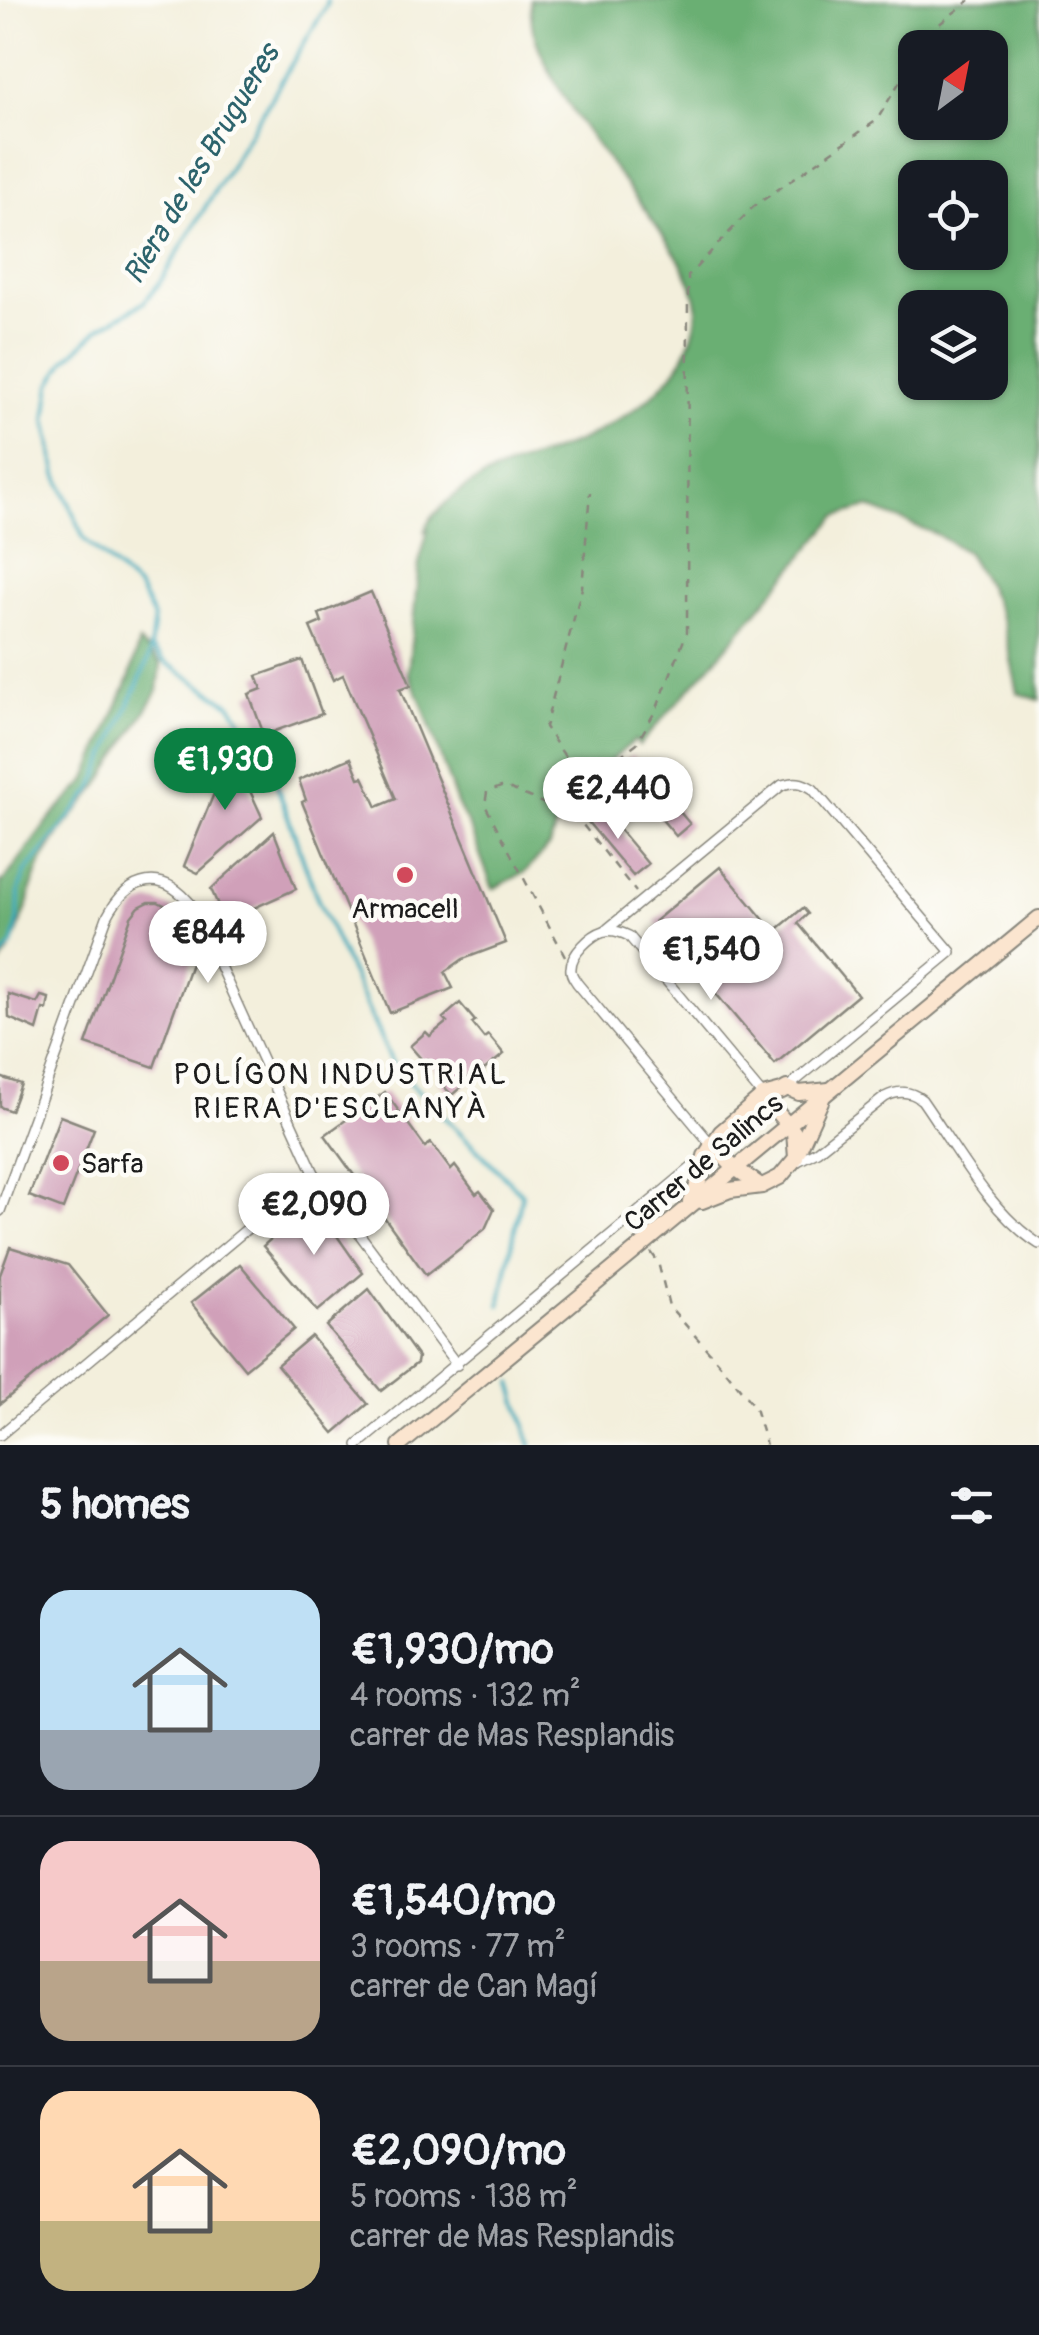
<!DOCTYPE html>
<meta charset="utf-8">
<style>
body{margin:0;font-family:Pangolin,sans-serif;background:#242831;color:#f1f3f6;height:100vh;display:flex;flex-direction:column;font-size:38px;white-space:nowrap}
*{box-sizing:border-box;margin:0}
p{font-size:32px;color:#9ea1a6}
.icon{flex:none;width:55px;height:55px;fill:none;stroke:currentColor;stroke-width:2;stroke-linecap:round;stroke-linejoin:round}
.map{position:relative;height:1445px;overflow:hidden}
.details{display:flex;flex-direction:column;background:#171b24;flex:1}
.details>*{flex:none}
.needle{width:65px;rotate:32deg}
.buttons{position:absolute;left:898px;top:30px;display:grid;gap:20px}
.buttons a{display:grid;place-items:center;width:110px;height:110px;border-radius:20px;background:#171b24;box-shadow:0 2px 8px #0004;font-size:50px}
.price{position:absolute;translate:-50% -85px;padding:0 22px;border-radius:35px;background:#fff;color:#222;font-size:32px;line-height:65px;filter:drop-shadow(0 2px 5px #0008)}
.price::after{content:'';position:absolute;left:50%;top:60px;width:30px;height:22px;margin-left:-15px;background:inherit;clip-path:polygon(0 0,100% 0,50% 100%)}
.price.current{background:#0b8043;color:#fff}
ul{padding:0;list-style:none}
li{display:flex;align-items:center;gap:30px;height:250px;padding:0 40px}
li+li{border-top:2px solid #363941}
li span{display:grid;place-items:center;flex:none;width:280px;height:200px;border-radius:30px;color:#555}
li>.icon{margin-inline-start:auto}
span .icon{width:120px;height:120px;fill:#fffc;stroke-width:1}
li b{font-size:42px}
h2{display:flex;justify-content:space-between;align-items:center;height:120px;padding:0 40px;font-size:42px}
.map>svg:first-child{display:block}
</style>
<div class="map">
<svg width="1039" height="1445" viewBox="0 0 1039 1445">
<rect width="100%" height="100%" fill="#fdfcf7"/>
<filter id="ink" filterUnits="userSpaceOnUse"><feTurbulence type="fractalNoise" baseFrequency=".01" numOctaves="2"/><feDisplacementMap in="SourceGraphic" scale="20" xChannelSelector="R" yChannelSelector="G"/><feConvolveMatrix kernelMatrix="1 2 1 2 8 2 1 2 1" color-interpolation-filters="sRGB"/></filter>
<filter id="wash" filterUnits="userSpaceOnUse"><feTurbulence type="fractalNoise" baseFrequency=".0048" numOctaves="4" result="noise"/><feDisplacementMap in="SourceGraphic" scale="40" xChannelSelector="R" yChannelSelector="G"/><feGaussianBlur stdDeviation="2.25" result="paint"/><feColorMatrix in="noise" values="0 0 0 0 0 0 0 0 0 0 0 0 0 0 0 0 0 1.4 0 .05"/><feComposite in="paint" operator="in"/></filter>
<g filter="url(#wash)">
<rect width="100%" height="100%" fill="#f3efdc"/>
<!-- forest -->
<g fill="#6aaf73" stroke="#436648" stroke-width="2.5" fill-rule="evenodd">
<path d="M530,0H1039V700L1018,693L1003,622L986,584L967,553L936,534L868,507L837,516L720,655L639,745L635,740L590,778L565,795L550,845L525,872L493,889L471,831L457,804L422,704L408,673L419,563L428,530L425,531C427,522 431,518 437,512C478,466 534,463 586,438C626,418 675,387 690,342C694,332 698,315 697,305C692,274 672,248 655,224C615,167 552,97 533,30C531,21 531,10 530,0ZM915,48H990V122H915ZM915,178H990V252H915ZM915,308H990V382H915Z"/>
<polygon points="139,642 161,664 158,691 100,784 60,832 43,859 31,889 29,902 12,946 0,965 0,881 3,882 51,817 86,781 130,676"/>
</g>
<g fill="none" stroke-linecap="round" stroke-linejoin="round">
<!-- stream -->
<g stroke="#3daabc" stroke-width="4">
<polyline points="151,648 165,662 231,705 269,763 317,898 394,1067 522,1194 500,1305"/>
<polyline points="0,959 12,945 14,938 18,920 19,890 25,873 92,790 149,658 154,618 139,589 84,539 57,474 46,419 51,384 66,360 100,328 143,303 159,284 327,5 327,0"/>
<polyline points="512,1383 531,1445"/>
</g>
</g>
<g id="blocks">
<!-- building -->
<g fill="#d0a0b9">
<polygon points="371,592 411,685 400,689 506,943 463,959 445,972 453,988 390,1013 302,802 306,800 299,780 351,758 359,778 363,777 377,807 396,799 343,675 333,680 310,627 322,622 319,614"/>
<polygon points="302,660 322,714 264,735 249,694 262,689 257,676"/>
<polygon points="237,738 250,767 245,780 262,817 198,873 184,866"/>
<polygon points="632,755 690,824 676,836 618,768"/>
<polygon points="602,809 648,864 633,876 587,821"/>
<polygon points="274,832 296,889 225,921 211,889"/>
<polygon points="720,867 774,932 803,908 808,914 798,923 858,995 775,1064 655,921"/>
<polygon points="149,902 158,902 172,909 193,958 154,1067 86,1044 131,917 139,907"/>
<polygon points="8,994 37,1003 41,996 49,998 47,1010 43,1009 37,1030 9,1018"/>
<polygon points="460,1003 475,1021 472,1023 484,1038 488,1035 504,1054 484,1070 480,1066 466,1079 468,1081 452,1095 438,1080 442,1076 428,1059 424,1062 410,1046 426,1032 430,1036 447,1022 443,1018"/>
<polygon points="0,1077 21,1084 11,1111 0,1107"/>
<polygon points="385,1092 425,1147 431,1143 451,1170 455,1166 476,1194 480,1191 494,1209 485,1229 426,1275 325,1135"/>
<polygon points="60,1116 94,1129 63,1209 29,1196"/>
<polygon points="319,1210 363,1273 318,1311 263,1246 300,1213"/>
<polygon points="10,1247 68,1265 108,1315 0,1404 0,1275"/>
<polygon points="240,1264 294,1329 245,1369 191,1303"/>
<polygon points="369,1289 418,1357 417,1363 381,1391 326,1326"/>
<polygon points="311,1336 368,1404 334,1433 277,1365"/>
</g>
</g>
</g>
<g filter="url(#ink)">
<use href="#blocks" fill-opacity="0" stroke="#88867c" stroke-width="2.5"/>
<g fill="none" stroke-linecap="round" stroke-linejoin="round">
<defs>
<g id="minor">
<path d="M605,931L782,785C795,781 802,782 813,789L951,952L787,1088"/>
<path d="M711,1144L577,983C574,978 570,974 571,968C571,954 591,935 604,931C613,929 621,932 629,936L763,1096"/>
<path d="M792,1164L817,1151L885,1097C898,1090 911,1091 922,1100C955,1147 990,1213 1039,1244"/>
<path d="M0,1211L107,917C129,875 163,868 193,907L314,1173L457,1365"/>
<polyline points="0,1435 314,1173"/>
<polyline points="358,1445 703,1158"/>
</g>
<g id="secondary">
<polyline points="711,1144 735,1168 761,1186"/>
<polyline points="798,1152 822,1099"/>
<polyline points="702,1201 730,1190 762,1186 780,1177 796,1158 794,1132 763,1096"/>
<polyline points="690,1202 702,1175 705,1156 721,1132 763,1096 782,1091 787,1088 799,1093 829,1090"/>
<polyline points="400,1445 1039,918"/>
</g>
</defs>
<!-- minor casing -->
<use href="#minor" stroke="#88867c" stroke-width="12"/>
<!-- secondary casing -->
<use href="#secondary" stroke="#88867c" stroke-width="18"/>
<!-- path -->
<g stroke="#88867c" stroke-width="2.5" stroke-dasharray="8 8" stroke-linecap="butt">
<polyline points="920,48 928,33 970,0"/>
<polyline points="583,783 545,727 582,588 590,492"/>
<polyline points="567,798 583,825 636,892"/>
<polyline points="565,956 485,805 487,792 504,786 547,805 567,797 637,743 657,708 687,632 688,276 753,207 877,120 915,56"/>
<polyline points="651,1252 658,1262 669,1306 726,1371 755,1408 766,1445"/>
</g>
<!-- minor -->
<use href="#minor" stroke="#fff" stroke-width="9"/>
<!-- secondary -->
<use href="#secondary" stroke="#fbe5cf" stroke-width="14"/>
</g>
</g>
<!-- markers -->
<g fill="#d1495b" stroke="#fdfcf7" stroke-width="4">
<circle cx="405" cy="875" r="10"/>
<circle cx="61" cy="1163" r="10"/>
</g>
<g text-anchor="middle" stroke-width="9" stroke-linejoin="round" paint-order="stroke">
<!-- poi labels -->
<g font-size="28" fill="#1c1c1c" stroke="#fdfcf7">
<text x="405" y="918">Armacell</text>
<text x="81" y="1173" text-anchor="start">Sarfa</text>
</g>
<!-- street labels -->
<g font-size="28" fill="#1c1c1c" stroke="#fdfcf7">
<text transform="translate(703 1162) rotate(-40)" y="10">Carrer de Salincs</text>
</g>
<!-- water labels -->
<g font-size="30" font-style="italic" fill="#2c636c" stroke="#fdfcf7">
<text transform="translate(201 164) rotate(-59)" y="10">Riera de les Brugueres</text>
</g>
<!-- neighbourhood labels -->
<g font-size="30" letter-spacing="2.5" fill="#1c1c1c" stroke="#fdfcf7">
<text x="341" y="1084">POLÍGON INDUSTRIAL<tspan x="341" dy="34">RIERA D'ESCLANYÀ</tspan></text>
</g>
</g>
</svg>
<div class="buttons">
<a><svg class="needle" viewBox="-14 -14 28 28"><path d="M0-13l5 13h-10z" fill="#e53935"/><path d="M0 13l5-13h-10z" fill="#9ea1a6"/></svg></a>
<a><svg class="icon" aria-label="locate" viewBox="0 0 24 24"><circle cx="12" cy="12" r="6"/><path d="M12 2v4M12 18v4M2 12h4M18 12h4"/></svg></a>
<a><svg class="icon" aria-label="layers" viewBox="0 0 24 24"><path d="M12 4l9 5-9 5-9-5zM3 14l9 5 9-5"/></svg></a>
</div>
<b class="price current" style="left:225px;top:813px">€1,930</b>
<b class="price" style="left:618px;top:842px">€2,440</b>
<b class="price" style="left:208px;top:986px">€844</b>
<b class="price" style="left:711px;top:1003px">€1,540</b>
<b class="price" style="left:314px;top:1258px">€2,090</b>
</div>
<section class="details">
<h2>5 homes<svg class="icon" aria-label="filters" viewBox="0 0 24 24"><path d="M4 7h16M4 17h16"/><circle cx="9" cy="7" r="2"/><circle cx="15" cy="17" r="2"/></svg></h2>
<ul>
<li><span style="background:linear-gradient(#bfe0f5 70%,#9aa5b1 0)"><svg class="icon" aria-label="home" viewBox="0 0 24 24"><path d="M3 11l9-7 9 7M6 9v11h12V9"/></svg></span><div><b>€1,930/mo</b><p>4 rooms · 132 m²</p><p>carrer de Mas Resplandis</p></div></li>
<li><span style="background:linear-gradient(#f6c9c9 60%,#b9a48a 0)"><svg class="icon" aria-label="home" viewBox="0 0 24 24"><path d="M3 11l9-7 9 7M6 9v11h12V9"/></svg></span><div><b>€1,540/mo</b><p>3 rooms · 77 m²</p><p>carrer de Can Magí</p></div></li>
<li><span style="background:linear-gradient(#ffd9b3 65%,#c2b280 0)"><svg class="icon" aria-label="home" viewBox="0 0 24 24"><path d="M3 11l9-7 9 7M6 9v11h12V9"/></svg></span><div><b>€2,090/mo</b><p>5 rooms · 138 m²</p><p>carrer de Mas Resplandis</p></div></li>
</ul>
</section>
